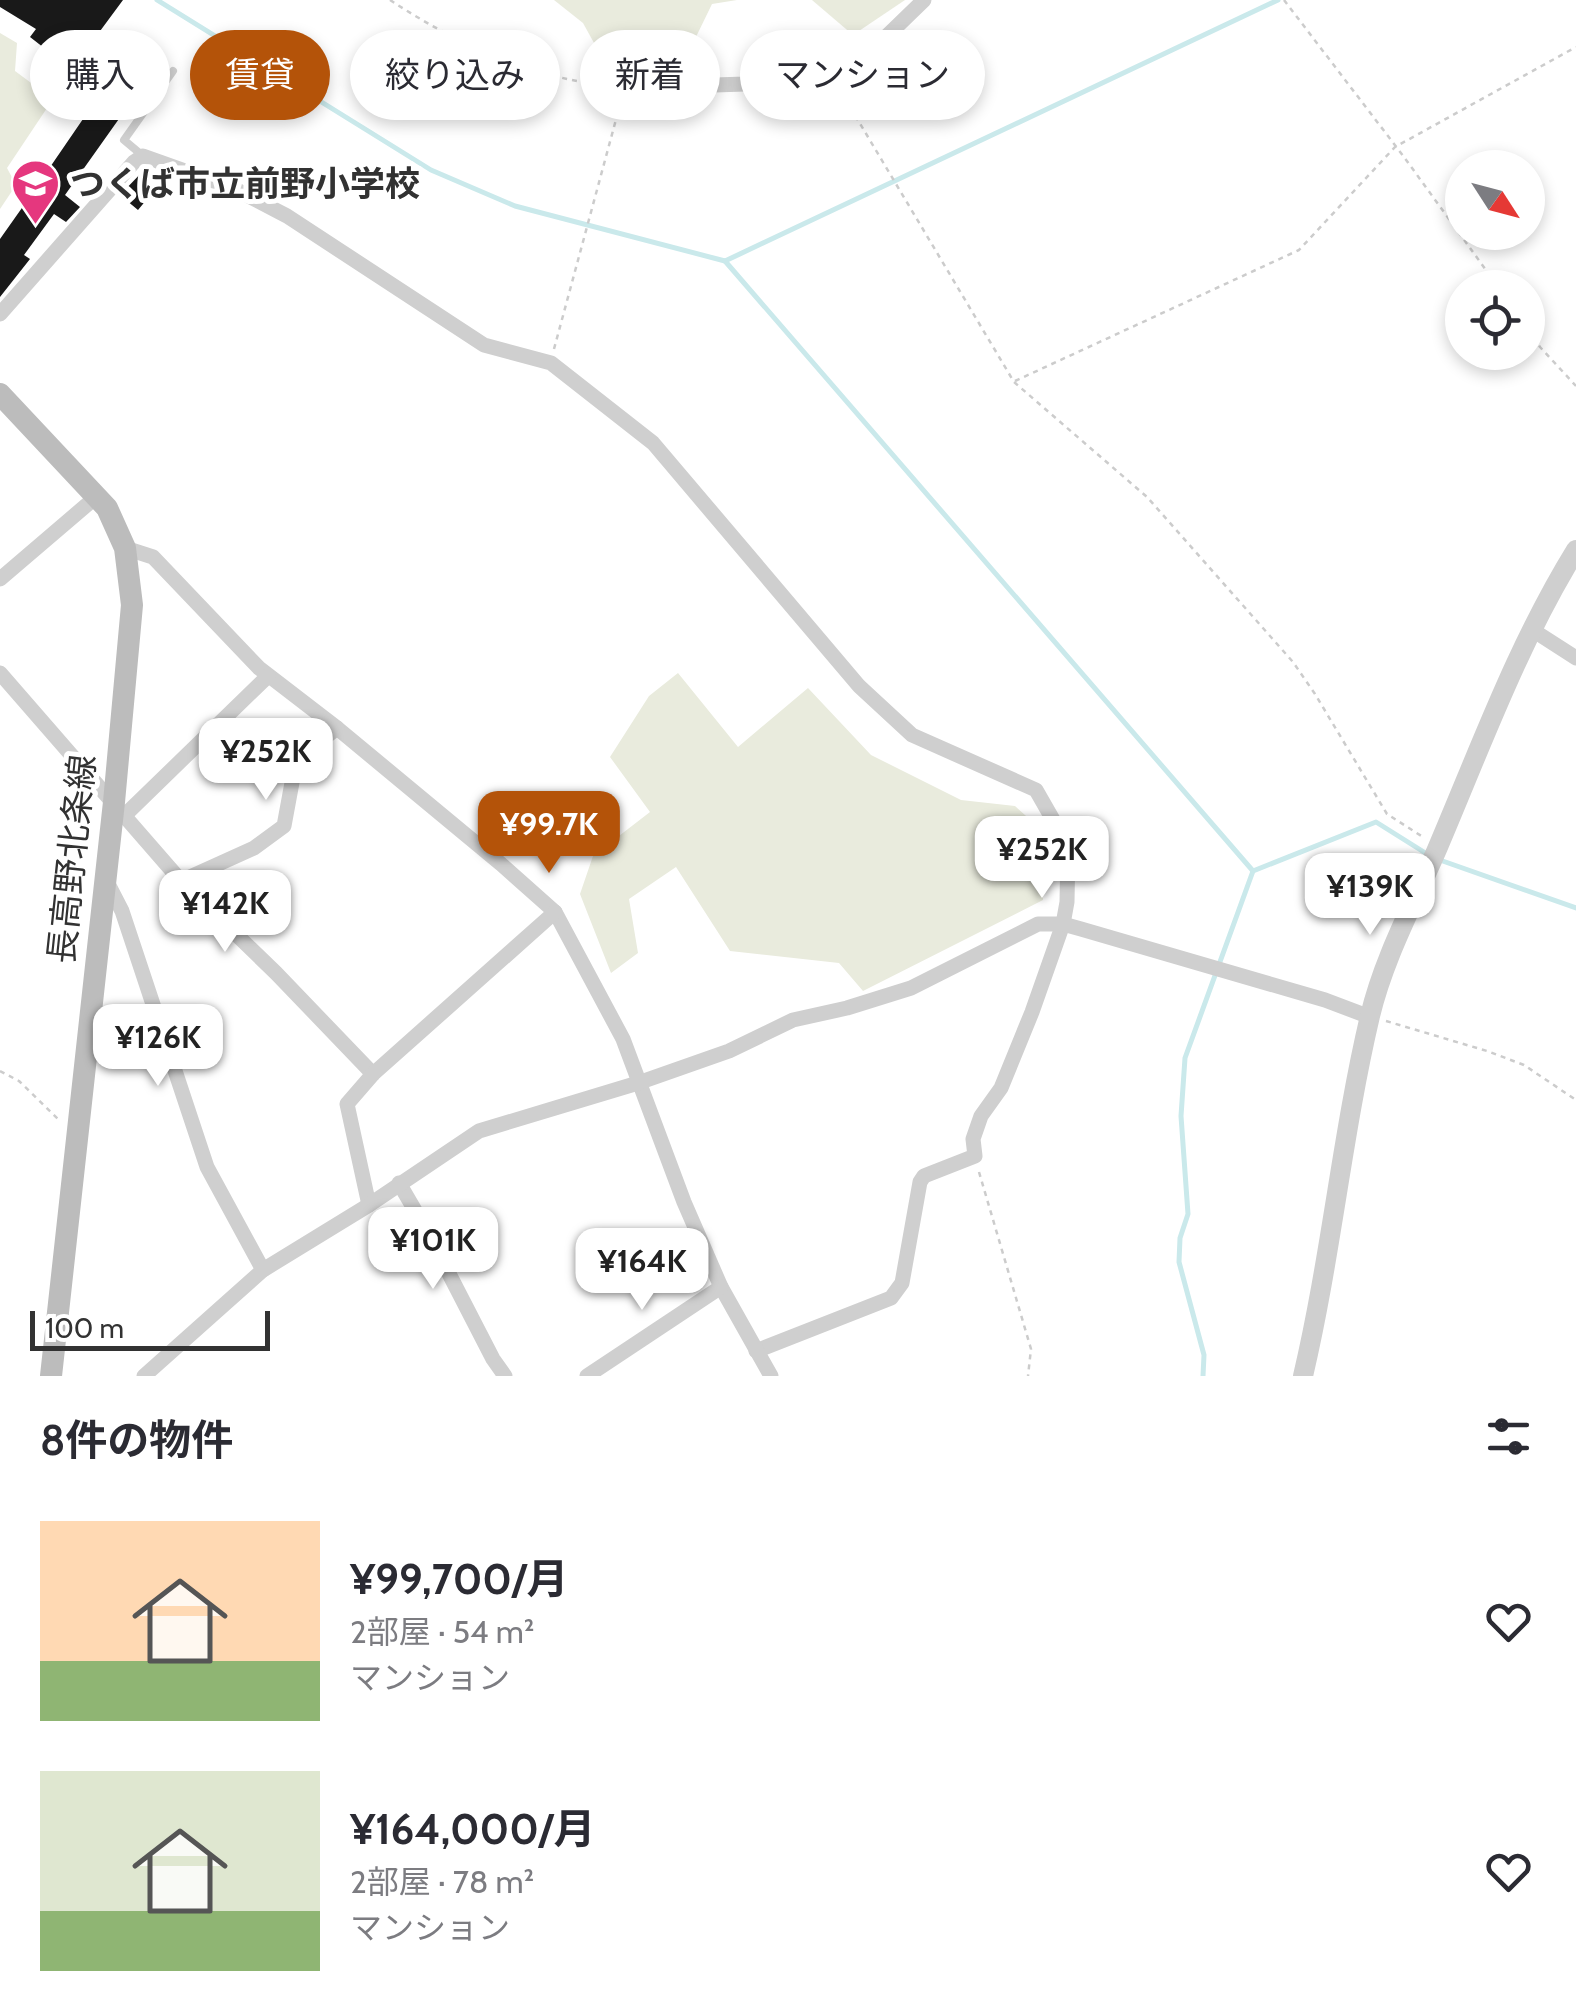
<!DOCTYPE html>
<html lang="ja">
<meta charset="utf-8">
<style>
body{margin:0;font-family:Cabin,"Noto Sans JP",sans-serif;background:#f7f7f7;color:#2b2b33;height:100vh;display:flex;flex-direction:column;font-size:38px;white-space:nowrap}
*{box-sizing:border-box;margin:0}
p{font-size:32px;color:#7c7c81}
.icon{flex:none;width:55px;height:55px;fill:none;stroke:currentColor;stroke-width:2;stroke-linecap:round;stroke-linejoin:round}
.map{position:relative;height:1376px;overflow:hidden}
.details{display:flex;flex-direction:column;background:#fff;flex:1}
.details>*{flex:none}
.guide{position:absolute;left:30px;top:30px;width:1000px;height:90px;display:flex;gap:20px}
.needle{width:65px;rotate:126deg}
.buttons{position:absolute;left:1445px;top:150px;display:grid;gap:20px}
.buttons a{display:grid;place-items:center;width:100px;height:100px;border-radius:50%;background:#fff;box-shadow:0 5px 15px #0003;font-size:50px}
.scale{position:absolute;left:30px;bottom:25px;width:240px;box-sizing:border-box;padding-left:10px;border:5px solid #323232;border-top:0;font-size:28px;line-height:35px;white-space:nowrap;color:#323232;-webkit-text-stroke:8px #fff;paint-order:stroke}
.price{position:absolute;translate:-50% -85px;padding:0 22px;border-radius:20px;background:#fff;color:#222;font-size:32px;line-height:65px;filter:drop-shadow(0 2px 5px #0008)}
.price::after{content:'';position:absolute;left:50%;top:60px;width:30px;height:22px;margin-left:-15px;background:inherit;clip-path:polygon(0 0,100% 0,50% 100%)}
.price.current{background:#b45309;color:#fff}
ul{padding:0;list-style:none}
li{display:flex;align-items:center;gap:30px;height:250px;padding:0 40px}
li span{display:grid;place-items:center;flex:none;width:280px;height:200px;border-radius:0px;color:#555}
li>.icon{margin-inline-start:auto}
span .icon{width:120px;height:120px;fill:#fffc;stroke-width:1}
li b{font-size:42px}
h2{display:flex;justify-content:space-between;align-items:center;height:120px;padding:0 40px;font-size:42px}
.chip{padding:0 35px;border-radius:45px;background:#fff;box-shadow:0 5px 15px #0003;font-size:35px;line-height:90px}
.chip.current{background:#b45309;color:#fff}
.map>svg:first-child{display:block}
</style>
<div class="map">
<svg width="1576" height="1376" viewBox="0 0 1576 1376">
<rect width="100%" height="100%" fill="#fff"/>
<!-- green -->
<g fill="#e9ebdd">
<polygon points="554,0 737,0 712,4 678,74 599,52 583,23"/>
<polygon points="812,0 905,0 853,35"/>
<polygon points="0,33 17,43 15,71 50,97 51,102 7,168 16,185 0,209"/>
<polygon points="678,673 738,747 808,688 871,755 961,800 1015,806 1045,833 1043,900 863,991 839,963 730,951 676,867 629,899 638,953 611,973 580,894 593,856 650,812 610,757 649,696"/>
</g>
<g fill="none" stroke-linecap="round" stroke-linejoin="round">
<!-- stream -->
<g stroke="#cae9eb" stroke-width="5">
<polyline points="157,0 431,170 515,206 725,261 1278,0"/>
<polyline points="725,261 1253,871 1185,1058 1181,1116 1188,1214 1180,1238 1179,1262 1204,1355 1203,1376"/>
<polyline points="1437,859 1576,908"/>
<polyline points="1253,871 1376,822 1427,854"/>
</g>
</g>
<!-- building -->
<g fill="#191919">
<polygon points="0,0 123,0 89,46 97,53 83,73 111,94 107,99 123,110 119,115 121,116 65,195 80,207 66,222 54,214 24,255 30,259 0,297 0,239 36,188 33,185 43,171 46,173 83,119 74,113 88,92 71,81 75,76 46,54 48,51 30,37 36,29 0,7"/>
<polygon points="145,169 158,180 155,185 157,187 138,210 120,195"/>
</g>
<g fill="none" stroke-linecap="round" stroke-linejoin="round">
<!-- path -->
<g stroke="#ccc" stroke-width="2.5" stroke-dasharray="5 5" stroke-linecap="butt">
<path d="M390,0C457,44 529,77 609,86"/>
<polyline points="1284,0 1404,157 1499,288"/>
<polyline points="840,90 1014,382 1147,497 1293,662 1315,694 1387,814 1423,837"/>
<polyline points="1528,329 1540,347 1576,386"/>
<polyline points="554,349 621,101"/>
<polyline points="1015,381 1299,250 1395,147 1576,47"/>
<polyline points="1386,1021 1487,1051 1524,1065 1576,1100"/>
<polyline points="0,1071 19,1081 60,1121"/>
<polyline points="979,1172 1031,1349 1028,1376"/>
</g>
<!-- service -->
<polyline stroke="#cfcfcf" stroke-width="8" points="143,156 124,140 173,71"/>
<!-- minor -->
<g stroke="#cfcfcf" stroke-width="15">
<polyline points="624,88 745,84 832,76 857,65 924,0"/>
<polyline points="0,314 134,162 143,156 233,188 287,216 484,345 551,363 653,443 859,686 912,735 1036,790 1068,846 1067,902 1063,924 1032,1012 1001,1088 981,1116 973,1139 975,1156 924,1176 920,1182 902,1283 891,1298 756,1351"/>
<polyline points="125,548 153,557 259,668 337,728 501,864 555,912 623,1039 684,1202 721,1287 771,1376"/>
<polyline points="0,579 96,497"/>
<polyline points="1531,629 1576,658"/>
<polyline points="0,673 181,881 276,973 373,1074"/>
<polyline points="125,815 268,676"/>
<polyline points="106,880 122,911 207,1167 263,1270"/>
<polyline points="181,881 254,848 284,826 296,761 337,728"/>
<polyline points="399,1183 427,1231 493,1359 505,1376"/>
<polyline points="369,1205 347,1104 373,1074 555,912"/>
<polyline points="144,1376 263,1270 369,1205 479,1131 638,1083 729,1051 793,1020 847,1008 911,988 1038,924 1063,924 1081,929 1325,1000 1370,1017"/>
<polyline points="587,1376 721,1287"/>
</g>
<!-- tertiary -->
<path stroke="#cfcfcf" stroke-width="20" d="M1303,1376C1331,1257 1342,1135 1370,1016C1384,957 1414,903 1438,847C1481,746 1518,644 1576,550"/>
<!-- secondary -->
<polyline stroke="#bcbcbc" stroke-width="22" points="0,394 107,508 125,548 132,605 114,802 51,1376"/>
</g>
<!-- icons -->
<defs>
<symbol id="school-pin" viewBox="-11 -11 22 30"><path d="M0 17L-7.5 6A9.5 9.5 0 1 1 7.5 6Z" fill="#e5377e" stroke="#fff"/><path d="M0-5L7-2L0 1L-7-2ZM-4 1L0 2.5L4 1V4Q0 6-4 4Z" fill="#fff"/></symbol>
</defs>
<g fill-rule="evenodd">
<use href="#school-pin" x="8" y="156" width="55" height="75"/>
</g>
<g text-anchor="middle" stroke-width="10" stroke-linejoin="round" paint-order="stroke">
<!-- poi labels -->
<g font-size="35" font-weight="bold" fill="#323232" stroke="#fff" text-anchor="start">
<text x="70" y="196">つくば市立前野小学校</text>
</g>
<!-- street labels -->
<g font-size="35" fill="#323232" stroke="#fff">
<text transform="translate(72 859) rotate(-84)" y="12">長高野北条線</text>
</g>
</g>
</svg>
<div class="buttons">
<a><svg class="needle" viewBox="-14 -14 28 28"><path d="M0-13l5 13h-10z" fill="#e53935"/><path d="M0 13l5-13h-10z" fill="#7c7c81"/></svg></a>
<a><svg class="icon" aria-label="locate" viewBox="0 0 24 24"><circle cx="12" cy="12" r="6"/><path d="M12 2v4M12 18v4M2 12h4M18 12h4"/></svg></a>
</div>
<div class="scale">100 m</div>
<b class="price" style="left:266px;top:803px">¥252K</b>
<b class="price current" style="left:549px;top:876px">¥99.7K</b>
<b class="price" style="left:1042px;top:901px">¥252K</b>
<b class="price" style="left:1370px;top:938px">¥139K</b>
<b class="price" style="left:225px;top:955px">¥142K</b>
<b class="price" style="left:158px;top:1089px">¥126K</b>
<b class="price" style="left:433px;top:1292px">¥101K</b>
<b class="price" style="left:642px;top:1313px">¥164K</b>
<div class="guide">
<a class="chip">購入</a>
<a class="chip current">賃貸</a>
<a class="chip">絞り込み</a>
<a class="chip">新着</a>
<a class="chip">マンション</a>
</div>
</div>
<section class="details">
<h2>8件の物件<svg class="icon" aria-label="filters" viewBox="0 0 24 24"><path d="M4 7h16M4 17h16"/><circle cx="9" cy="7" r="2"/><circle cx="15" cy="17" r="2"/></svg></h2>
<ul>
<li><span style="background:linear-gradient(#ffd9b3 70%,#8fb573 0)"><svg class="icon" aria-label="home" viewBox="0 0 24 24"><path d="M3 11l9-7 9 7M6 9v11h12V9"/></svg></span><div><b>¥99,700/月</b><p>2部屋 · 54 m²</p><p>マンション</p></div><svg class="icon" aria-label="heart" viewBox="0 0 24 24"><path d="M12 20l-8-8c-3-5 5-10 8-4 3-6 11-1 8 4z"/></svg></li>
<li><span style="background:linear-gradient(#dfe7d0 70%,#8fb573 0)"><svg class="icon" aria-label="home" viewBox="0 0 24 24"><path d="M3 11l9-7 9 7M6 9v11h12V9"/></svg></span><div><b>¥164,000/月</b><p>2部屋 · 78 m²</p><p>マンション</p></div><svg class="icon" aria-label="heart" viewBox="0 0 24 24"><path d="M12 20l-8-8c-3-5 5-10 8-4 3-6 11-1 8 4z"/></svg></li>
</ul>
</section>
